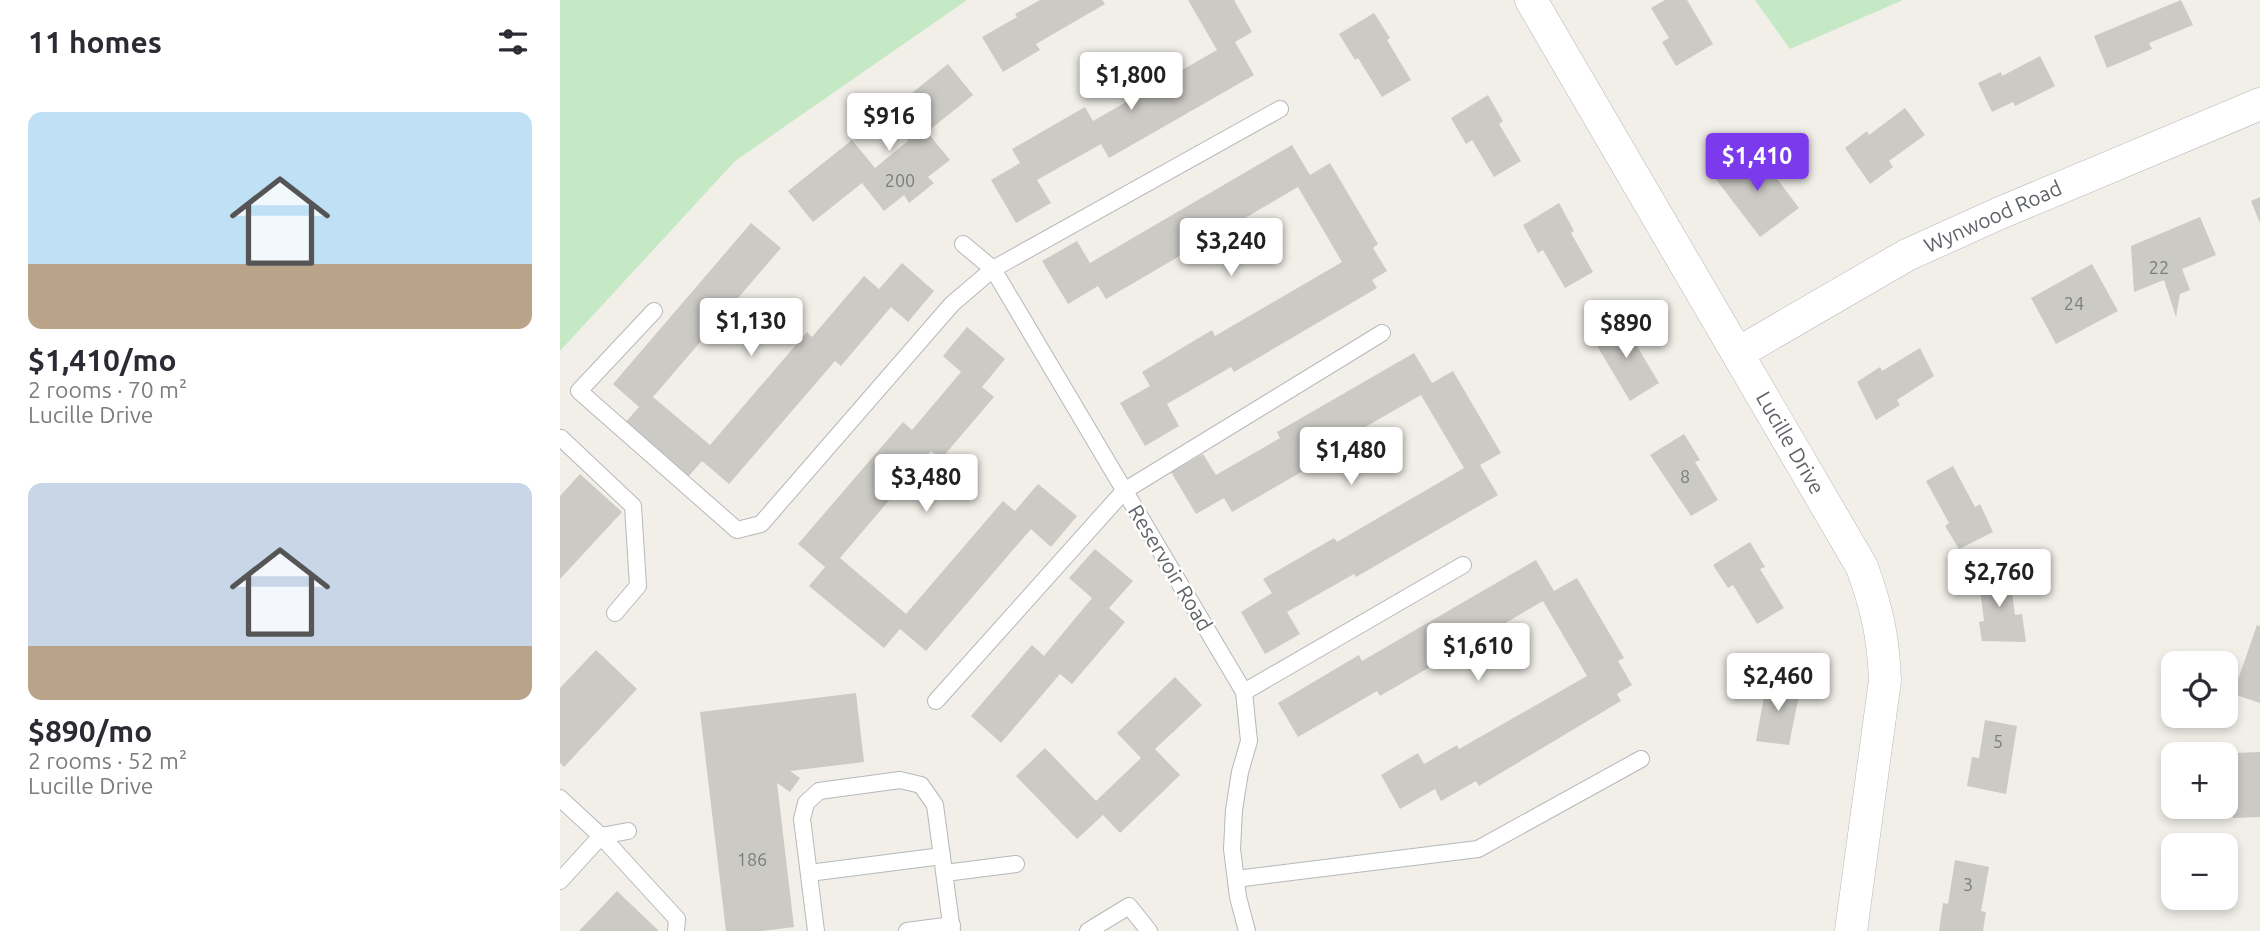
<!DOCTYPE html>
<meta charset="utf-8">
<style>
body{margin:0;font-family:Ubuntu,sans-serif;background:#f7f7f7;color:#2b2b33;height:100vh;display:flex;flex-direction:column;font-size:26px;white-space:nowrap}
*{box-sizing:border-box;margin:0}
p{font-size:23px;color:#7c7c81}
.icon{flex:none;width:38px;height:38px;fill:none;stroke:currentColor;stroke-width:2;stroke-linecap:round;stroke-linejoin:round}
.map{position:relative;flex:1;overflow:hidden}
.sheet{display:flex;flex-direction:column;background:#fff;width:560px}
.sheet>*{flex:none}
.buttons{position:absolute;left:1601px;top:651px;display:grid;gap:14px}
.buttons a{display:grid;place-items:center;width:77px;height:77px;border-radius:14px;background:#fff;box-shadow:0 4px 10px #0003;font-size:35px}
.price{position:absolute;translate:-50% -60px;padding:0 16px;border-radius:7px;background:#fff;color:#222;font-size:23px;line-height:46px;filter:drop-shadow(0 2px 4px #0008)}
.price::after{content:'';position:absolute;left:50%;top:42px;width:21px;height:16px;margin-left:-10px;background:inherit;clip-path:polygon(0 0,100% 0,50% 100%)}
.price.active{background:#7c3aed;color:#fff}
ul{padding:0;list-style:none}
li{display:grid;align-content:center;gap:14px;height:371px;padding:0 28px}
li span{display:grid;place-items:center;height:217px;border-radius:14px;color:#555}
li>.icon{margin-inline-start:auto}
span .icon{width:126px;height:126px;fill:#fffc;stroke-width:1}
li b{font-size:30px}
h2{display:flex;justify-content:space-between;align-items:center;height:84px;padding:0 28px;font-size:30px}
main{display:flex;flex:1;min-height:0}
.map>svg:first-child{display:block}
</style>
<main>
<section class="sheet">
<h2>11 homes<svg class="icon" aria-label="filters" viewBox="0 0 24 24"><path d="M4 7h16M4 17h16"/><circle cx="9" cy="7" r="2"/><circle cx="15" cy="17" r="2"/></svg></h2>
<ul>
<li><span style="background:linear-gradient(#bfe0f5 70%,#b9a48a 0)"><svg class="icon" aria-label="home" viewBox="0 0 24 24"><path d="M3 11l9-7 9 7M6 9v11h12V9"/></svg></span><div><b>$1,410/mo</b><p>2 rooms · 70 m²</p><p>Lucille Drive</p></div></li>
<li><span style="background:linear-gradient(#c9d6e8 75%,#b9a48a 0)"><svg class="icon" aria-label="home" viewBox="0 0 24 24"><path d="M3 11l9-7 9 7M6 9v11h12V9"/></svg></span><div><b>$890/mo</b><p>2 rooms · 52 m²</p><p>Lucille Drive</p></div></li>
</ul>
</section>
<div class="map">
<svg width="1700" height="931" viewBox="0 0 1700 931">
<rect width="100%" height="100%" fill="#f1efe8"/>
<!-- green -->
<g fill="#c5e8c5">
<polygon points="0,0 407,0 175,161 0,351"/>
<polygon points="1195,0 1343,0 1230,49"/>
</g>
<!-- building -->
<g fill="#cccac5">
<polygon points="480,0 542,0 545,4 476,44 480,50 443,72 422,37 457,17 455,14"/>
<polygon points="628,0 674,0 692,32 675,42 694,75 549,158 541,144 477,180 491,203 456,223 431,180 460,163 452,149 525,107 533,121 657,50"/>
<polygon points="1105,0 1127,0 1153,44 1116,66 1102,42 1109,38 1091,8"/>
<polygon points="1621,0 1633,25 1589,43 1592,49 1547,68 1534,36"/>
<polygon points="814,13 830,38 827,40 851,80 822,97 798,58 795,60 779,34"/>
<polygon points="1480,56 1495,86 1455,106 1453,102 1432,112 1418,83 1441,72 1442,76"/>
<polygon points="388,64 413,95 367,132 390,160 368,177 374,183 349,203 344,195 324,211 302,183 253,222 228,191 292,140 315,168 348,141 326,114"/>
<polygon points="928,95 943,121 939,124 961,161 934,177 912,140 906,144 891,118"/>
<polygon points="1345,108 1365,135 1329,161 1333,167 1310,184 1285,148 1307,131 1309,135"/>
<polygon points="732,145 750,175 770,163 818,244 813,248 827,271 812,280 817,288 674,372 671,367 607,404 619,426 585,446 560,403 590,386 582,372 652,330 655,336 782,262 738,187 546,299 538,286 508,304 482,261 517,241 530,263"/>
<polygon points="1194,148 1239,208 1200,237 1155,178"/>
<polygon points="1700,197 1700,223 1691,201"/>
<polygon points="999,203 1014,231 1011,233 1033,272 1005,288 983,250 978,253 963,225"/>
<polygon points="1640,217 1656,255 1622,269 1630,290 1620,294 1616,317 1604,280 1574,292 1571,246"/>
<polygon points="191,223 221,248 93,397 150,445 247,332 252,337 304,276 319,289 342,263 374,291 348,322 331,307 281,366 275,361 169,484 142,461 127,478 64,424 79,407 53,384"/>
<polygon points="1532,264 1558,311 1496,344 1471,298"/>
<polygon points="1067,319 1080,340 1075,343 1099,383 1070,401 1033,339"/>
<polygon points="407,327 445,359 422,387 434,397 381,459 371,451 280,558 346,614 443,501 455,511 478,484 517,516 491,547 471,529 366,651 340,629 324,648 249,586 265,567 238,544 343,422 352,430 401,372 383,356"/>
<polygon points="1360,348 1374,376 1337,400 1340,405 1316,420 1297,382 1320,367 1322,371"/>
<polygon points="854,353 872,383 893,371 941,453 920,465 938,495 796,577 794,574 727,612 740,634 705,654 681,612 712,593 703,579 774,538 777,542 904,468 861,395 739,465 743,471 672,512 664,498 636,514 611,472 643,454 656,475 720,438 717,432"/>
<polygon points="1124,434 1140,460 1135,462 1158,500 1131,516 1090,455"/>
<polygon points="1393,466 1415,507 1420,504 1433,532 1399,549 1385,526 1389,523 1366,481"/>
<polygon points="20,474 62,512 0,579 0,496"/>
<polygon points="1190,542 1205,567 1200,569 1224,608 1197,624 1173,585 1168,588 1153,565"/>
<polygon points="535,549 573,581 549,608 565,622 512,684 500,674 441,743 411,716 472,645 484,656 532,598 509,578"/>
<polygon points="976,560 994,591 1017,578 1064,658 1058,661 1072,685 1057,694 1061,701 919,786 916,781 881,801 875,789 840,809 821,775 858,753 864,764 897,745 899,749 1027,676 983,601 820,696 817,691 738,737 718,703 799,655 802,661"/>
<polygon points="1449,569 1455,615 1462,614 1466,642 1422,641 1419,622 1424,621 1418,574"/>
<polygon points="1697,625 1700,626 1700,703 1673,694"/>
<polygon points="36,650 77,689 4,767 0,763 0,688"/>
<polygon points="615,677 642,705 595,749 620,775 560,833 543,815 517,839 456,776 485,748 536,801 581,758 557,733"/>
<polygon points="1207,680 1241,685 1229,745 1196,741"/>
<polygon points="296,693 304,762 230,771 240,778 230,792 217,783 234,927 202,931 166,931 140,712"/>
<polygon points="1425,720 1457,726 1446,794 1407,786 1412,757 1419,758"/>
<polygon points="1700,752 1700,817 1673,818 1670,783 1676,783 1674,753"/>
<polygon points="1395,860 1429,867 1421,911 1426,912 1423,931 1379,931 1383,903 1388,904"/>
<polygon points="57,891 99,931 19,931"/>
</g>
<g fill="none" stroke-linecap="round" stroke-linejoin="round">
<defs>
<g id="lane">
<polyline points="403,244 433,269 684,692 689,741 680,772 674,810 672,849 678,897 687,931"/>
<polyline points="94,311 19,391 177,530 201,524 392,304 433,269 720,109"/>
<polyline points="0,440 1,438 73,506 78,586 55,613"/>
<polyline points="684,692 903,565"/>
<polyline points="376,701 564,491 822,333"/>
<polyline points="0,798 41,836 117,919 116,931"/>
<polyline points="249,873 382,856"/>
<polyline points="385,873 456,864"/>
<polyline points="676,879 918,849 1081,759"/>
<polyline points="0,881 41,836 68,831"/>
<polyline points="256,931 242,819 246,803 259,791 340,780 361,785 375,805 392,931"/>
<polyline points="347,931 392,925"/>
<polyline points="528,931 569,906 589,931"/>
</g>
<g id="street">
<path d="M971,0L1302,567C1317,609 1323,635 1325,680L1291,931"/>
<polyline points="1178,353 1347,255 1440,213 1700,104"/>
</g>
</defs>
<!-- lane casing -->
<use href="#lane" stroke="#b5b8bc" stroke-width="18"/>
<!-- street casing -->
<use href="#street" stroke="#b5b8bc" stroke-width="33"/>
<!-- lane -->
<use href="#lane" stroke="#fff" stroke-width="16"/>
<!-- street -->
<use href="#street" stroke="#fff" stroke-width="32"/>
</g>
<g text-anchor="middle" stroke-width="5" stroke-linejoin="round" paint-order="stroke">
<!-- number labels -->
<g font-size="18" fill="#7a7d7f">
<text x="340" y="187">200</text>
<text x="1599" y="274">22</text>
<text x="1514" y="310">24</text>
<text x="1125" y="483">8</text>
<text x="1438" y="748">5</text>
<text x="192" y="866">186</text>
<text x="1408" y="891">3</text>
</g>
<!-- street labels -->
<g font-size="21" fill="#5f6368" stroke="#fff">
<text transform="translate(1433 217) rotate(-24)" y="7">Wynwood Road</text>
<text transform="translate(1230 443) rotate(60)" y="7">Lucille Drive</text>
<text transform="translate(610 568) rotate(59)" y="7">Reservoir Road</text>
</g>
</g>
</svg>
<div class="buttons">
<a><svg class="icon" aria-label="locate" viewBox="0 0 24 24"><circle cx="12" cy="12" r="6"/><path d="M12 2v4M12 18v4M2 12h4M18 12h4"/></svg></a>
<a>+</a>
<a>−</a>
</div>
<b class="price" style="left:571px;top:112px">$1,800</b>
<b class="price" style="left:329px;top:153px">$916</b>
<b class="price active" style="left:1197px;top:193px">$1,410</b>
<b class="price" style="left:671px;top:278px">$3,240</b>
<b class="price" style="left:191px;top:358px">$1,130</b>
<b class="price" style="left:1066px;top:360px">$890</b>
<b class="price" style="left:791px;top:487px">$1,480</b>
<b class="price" style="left:366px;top:514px">$3,480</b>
<b class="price" style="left:1439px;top:609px">$2,760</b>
<b class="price" style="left:918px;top:683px">$1,610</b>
<b class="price" style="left:1218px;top:713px">$2,460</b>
</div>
</main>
